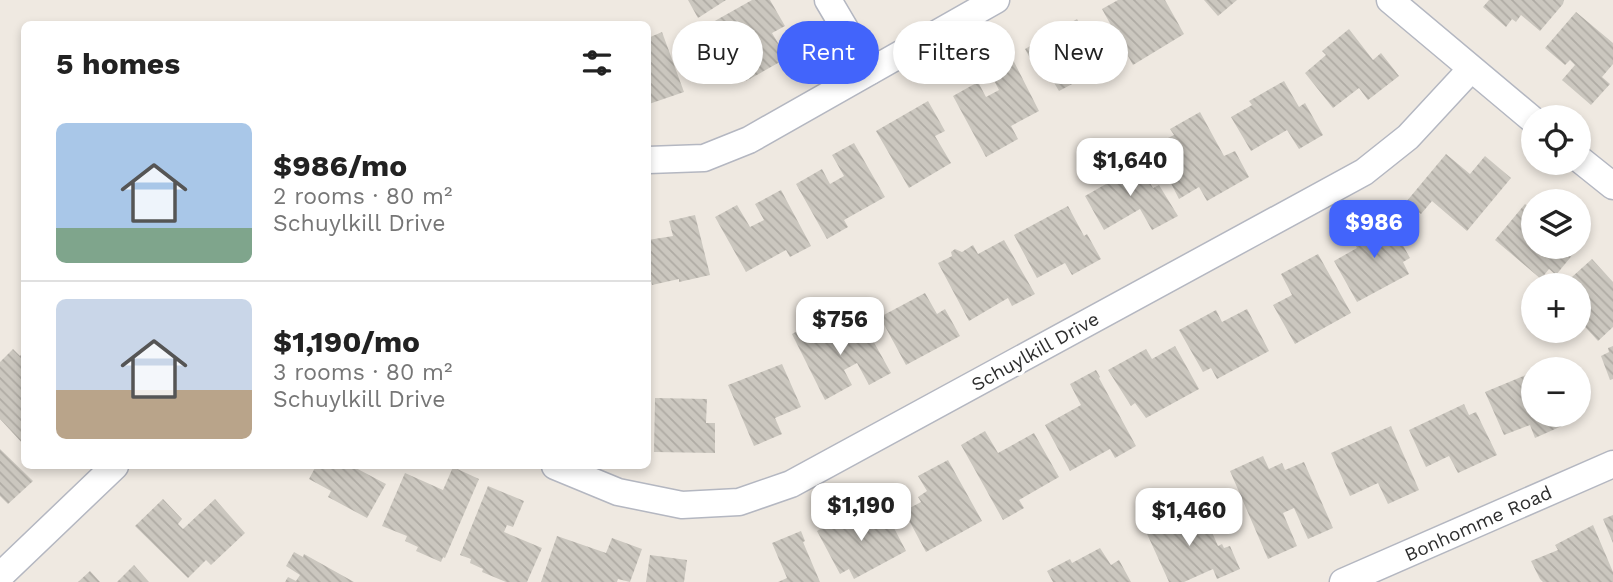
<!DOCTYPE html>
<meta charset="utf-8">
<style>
body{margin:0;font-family:"Work Sans",sans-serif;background:#f6f6f6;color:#222;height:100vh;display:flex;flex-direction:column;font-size:26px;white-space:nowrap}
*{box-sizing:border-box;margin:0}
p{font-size:23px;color:#767676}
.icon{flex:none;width:38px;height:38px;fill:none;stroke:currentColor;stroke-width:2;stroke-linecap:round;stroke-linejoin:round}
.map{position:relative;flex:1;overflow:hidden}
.sheet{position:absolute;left:21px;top:21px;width:630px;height:448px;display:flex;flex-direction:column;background:#fff;border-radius:10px;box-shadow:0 4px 10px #0003}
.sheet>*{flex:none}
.banner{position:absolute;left:672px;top:21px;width:665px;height:63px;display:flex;gap:14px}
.buttons{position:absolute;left:1521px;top:105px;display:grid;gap:14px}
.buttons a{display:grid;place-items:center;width:70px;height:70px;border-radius:50%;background:#fff;box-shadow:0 4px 10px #0003;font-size:35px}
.price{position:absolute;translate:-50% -60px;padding:0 16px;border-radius:14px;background:#fff;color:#222;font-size:23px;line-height:46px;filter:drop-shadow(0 2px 4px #0008)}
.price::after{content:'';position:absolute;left:50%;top:42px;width:21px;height:16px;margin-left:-10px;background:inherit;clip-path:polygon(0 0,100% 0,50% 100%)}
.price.current{background:#4264fb;color:#fff}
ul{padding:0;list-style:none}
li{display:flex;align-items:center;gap:21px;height:175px;padding:0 35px}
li+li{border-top:2px solid #e0e0e0}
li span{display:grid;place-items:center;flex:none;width:196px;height:140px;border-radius:10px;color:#555}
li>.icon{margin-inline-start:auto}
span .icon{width:84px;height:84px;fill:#fffc;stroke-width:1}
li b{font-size:30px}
h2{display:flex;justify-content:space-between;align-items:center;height:84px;padding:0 35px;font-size:30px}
.pill{padding:0 24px;border-radius:32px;background:#fff;box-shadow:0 4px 10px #0003;font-size:24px;line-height:63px}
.pill.current{background:#4264fb;color:#fff}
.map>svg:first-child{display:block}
</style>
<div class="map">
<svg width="1613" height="582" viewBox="0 0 1613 582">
<defs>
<pattern id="building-back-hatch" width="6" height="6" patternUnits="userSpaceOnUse" patternTransform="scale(1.75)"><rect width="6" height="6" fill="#cbc7bf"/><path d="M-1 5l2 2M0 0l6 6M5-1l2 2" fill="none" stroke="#afaba4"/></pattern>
</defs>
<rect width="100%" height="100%" fill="#efe9e1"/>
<!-- building -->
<g fill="url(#building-back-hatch)">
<polygon points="688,0 726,0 698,18"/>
<polygon points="752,0 770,0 785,26 772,33 787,58 746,81 737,66 735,67 728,55 731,53 713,22"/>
<polygon points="1118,0 1165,0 1184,34 1133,65 1102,9"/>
<polygon points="1204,0 1237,0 1218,16"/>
<polygon points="1489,0 1564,0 1563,4 1540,31 1521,15 1516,22 1512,19 1506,27 1483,7"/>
<polygon points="1576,12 1613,43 1613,64 1602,77 1610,84 1591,105 1562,80 1575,65 1570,60 1565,65 1545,48"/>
<polygon points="1077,19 1104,67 1059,91 1047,71 1039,75 1025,49"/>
<polygon points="1349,29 1373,60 1381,53 1399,76 1368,100 1359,88 1333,108 1305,73 1326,55 1322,51"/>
<polygon points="662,32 684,92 649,104 648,38"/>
<polygon points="1011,56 1039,111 1011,126 1018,139 986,157 953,96 978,82 986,97 999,90 988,69"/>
<polygon points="1284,81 1299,107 1305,103 1323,135 1299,149 1287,130 1251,151 1231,117 1252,105 1249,101"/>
<polygon points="928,101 945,131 935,136 951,163 909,188 876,131"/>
<polygon points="1200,112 1224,156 1235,151 1249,177 1207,201 1199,187 1179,199 1152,146 1174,135 1170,129"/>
<polygon points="854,143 885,197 844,220 848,227 827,239 796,184 822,169 830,184 844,176 832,155"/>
<polygon points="1446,154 1470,174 1485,156 1511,178 1467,231 1432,201 1421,214 1406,202"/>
<polygon points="1137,161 1153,188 1159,185 1178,216 1152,230 1140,209 1104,230 1085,196 1106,184 1100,175 1123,162 1126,167"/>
<polygon points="781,190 811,246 790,257 786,250 746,272 715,217 737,205 750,227 764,220 755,204"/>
<polygon points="1525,204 1533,211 1533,247 1578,247 1578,230 1587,237 1556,275 1549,269 1541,279 1495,240"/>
<polygon points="1068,206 1084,236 1087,234 1101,259 1072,275 1065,263 1037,278 1014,235"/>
<polygon points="695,215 710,275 679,282 679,279 652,285 648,265 648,240 673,236 669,221"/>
<polygon points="1386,215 1410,258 1403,262 1409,274 1357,302 1334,261 1357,248 1350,235"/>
<polygon points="1004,240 1035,294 1012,306 1008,298 969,321 938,263 952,256 951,252 955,249 962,252 973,245 978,254"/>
<polygon points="1318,254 1351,313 1295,344 1273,305 1292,295 1281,274"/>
<polygon points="1592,259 1613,282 1613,327 1598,341 1578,319 1578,285 1563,285"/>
<polygon points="925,293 937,314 945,309 960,336 906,365 880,317"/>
<polygon points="1247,309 1269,351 1217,379 1211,368 1203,372 1179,330 1216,310 1222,322"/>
<polygon points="861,319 891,373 869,385 857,363 844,370 852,385 825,400 792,334 812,323 821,340"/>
<polygon points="1175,346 1199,389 1146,418 1135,403 1131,406 1108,370 1146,349 1152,359"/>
<polygon points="1613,346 1613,379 1610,380 1601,356 1609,352 1608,348"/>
<polygon points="13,349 20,356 24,351 24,445 0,419 0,362"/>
<polygon points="782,364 801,407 775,418 782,434 754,446 728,385"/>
<polygon points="1096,370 1100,377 1099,378 1136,446 1115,458 1110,449 1070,471 1045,425 1081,405 1070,384"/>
<polygon points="1533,372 1533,415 1571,415 1573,421 1535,438 1530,425 1504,435 1485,392"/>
<polygon points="655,398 707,399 706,423 715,423 715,453 654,452"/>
<polygon points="1464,404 1469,415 1476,412 1497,455 1458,473 1449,456 1426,467 1409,430"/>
<polygon points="1391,426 1419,490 1388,504 1378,483 1350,496 1331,453"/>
<polygon points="985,431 998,453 1034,433 1059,477 1019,500 1024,508 1003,520 961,445"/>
<polygon points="0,449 33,481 8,504 0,496"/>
<polygon points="1263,456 1269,469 1282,463 1285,470 1304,462 1333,528 1308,539 1294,508 1283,513 1297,546 1268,559 1230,471"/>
<polygon points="948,460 982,521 926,552 904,511 921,502 918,497 927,491 918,476"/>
<polygon points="316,466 352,466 386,484 367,518 328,497 331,491 309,479"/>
<polygon points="453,467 479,479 445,558 443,557 441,562 416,551 418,547 405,541 407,536 382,526 405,473 443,490"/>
<polygon points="488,486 524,501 513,527 507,525 504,532 542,548 527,582 506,582 482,572 483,569 470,563 471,559 460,555"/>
<polygon points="163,499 182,519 178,524 183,529 215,499 245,533 211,565 206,560 188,578 135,526"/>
<polygon points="884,509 906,551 854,579 849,569 840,574 817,531 855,510 861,522"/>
<polygon points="1185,511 1189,520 1204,514 1218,546 1222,544 1224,548 1230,546 1240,569 1217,579 1213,569 1184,582 1169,582 1143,525 1167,514 1169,518"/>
<polygon points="1613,515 1613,543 1603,519"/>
<polygon points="1593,525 1613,572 1613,582 1543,582 1540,579 1531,561 1558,550 1555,545"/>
<polygon points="801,531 805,541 803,542 820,582 778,582 787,578 772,543"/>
<polygon points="557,536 606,553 612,538 642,549 630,582 618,579 617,582 541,582"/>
<polygon points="1100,548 1111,565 1119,560 1131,582 1053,582 1047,571 1070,559 1072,563"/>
<polygon points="294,552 303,557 304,554 354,582 285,582 288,577 296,581 300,575 286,566"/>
<polygon points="650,555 687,560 684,582 646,582"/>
<polygon points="134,565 149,582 117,582"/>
<polygon points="90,571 100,582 78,582"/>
</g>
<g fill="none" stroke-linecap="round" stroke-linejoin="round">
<defs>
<g id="minor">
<polyline points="828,0 870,71"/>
<polyline points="1390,0 1533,120"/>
<polyline points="1578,158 1613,186"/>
<polyline points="648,160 704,158 749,140 996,0"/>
<polyline points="555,466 618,492 682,505 739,502 791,484 1364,172 1408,137 1471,69"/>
<polyline points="0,576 115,466"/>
<polyline points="1343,582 1613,464"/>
</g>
</defs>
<!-- minor casing -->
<use href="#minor" stroke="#b4b7c1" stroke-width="29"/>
<!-- minor -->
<use href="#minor" stroke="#fff" stroke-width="26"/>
</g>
<g text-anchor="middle" stroke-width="7" stroke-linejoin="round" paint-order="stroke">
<!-- street labels -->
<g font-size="19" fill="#2e2e2e" stroke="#fff">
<text transform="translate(1035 351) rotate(-29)" y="7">Schuylkill Drive</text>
<text transform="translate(1478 523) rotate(-24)" y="7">Bonhomme Road</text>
</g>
</g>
</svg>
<div class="buttons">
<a><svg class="icon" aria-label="locate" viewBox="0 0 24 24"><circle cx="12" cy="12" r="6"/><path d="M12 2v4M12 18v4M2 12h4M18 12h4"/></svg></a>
<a><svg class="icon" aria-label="layers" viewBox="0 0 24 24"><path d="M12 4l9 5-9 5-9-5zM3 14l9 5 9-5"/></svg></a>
<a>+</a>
<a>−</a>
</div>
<b class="price" style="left:1130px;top:198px">$1,640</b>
<b class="price current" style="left:1374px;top:260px">$986</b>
<b class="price" style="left:840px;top:357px">$756</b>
<b class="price" style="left:861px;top:543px">$1,190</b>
<b class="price" style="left:1189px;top:548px">$1,460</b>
<div class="banner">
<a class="pill">Buy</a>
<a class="pill current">Rent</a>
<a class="pill">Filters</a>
<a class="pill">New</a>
</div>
<section class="sheet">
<h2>5 homes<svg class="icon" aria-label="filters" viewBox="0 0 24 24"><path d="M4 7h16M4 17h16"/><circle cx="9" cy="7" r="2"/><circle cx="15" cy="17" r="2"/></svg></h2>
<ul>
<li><span style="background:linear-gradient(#a9c7e8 75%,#7fa58c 0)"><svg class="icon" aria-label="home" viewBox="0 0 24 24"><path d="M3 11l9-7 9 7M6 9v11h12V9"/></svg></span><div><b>$986/mo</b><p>2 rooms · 80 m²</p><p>Schuylkill Drive</p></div></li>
<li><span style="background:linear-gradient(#c9d6e8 65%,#b9a48a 0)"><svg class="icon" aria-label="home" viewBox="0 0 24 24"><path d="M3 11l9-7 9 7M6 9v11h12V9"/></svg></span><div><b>$1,190/mo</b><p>3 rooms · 80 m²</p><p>Schuylkill Drive</p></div></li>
</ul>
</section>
</div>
